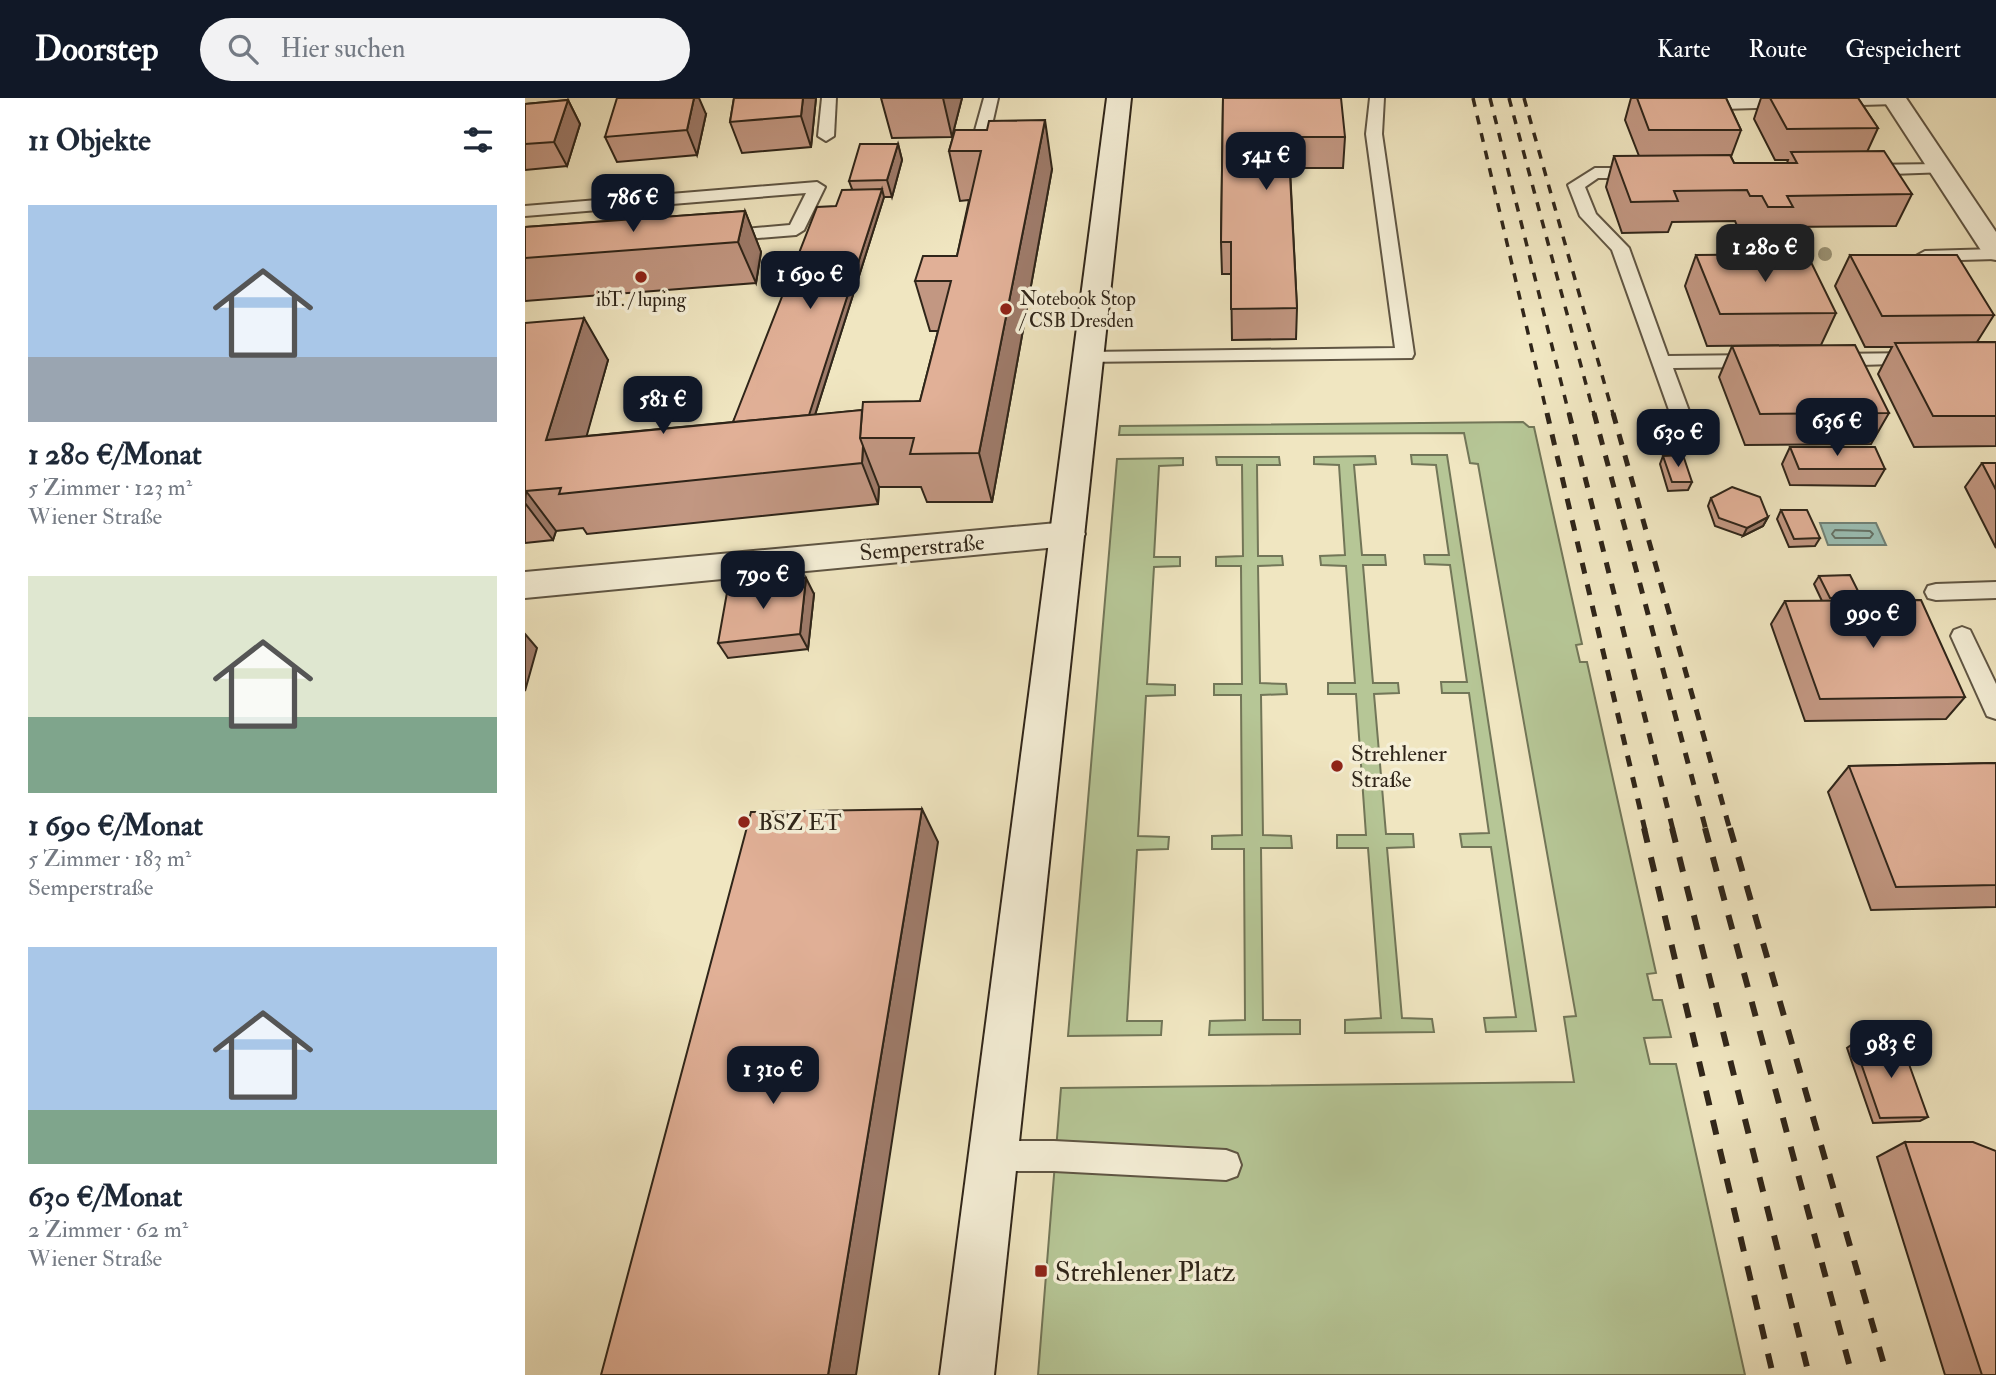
<!DOCTYPE html>
<html lang="de">
<meta charset="utf-8">
<style>
body{margin:0;font-family:"IM FELL Double Pica",serif;background:#f2f2f3;color:#1f2937;height:100vh;display:flex;flex-direction:column;font-size:26px;white-space:nowrap}
*{box-sizing:border-box;margin:0}
p{font-size:23px;color:#747a83}
.icon{flex:none;width:38px;height:38px;fill:none;stroke:currentColor;stroke-width:2;stroke-linecap:round;stroke-linejoin:round}
.map{position:relative;flex:1;overflow:hidden}
.drawer{display:flex;flex-direction:column;background:#fff;width:525px}
.drawer>*{flex:none}
.price{position:absolute;translate:-50% -60px;padding:0 16px;border-radius:14px;background:#111827;color:#fff;font-size:23px;line-height:46px;filter:drop-shadow(0 2px 4px #0008)}
.price::after{content:'';position:absolute;left:50%;top:42px;width:21px;height:16px;margin-left:-10px;background:inherit;clip-path:polygon(0 0,100% 0,50% 100%)}
.price.selected{background:#222;color:#fff}
ul{padding:0;list-style:none}
li{display:grid;align-content:center;gap:14px;height:371px;padding:0 28px}
li span{display:grid;place-items:center;height:217px;border-radius:0px;color:#555}
li>.icon{margin-inline-start:auto}
span .icon{width:126px;height:126px;fill:#fffc;stroke-width:1}
li b{font-size:30px}
h2{display:flex;justify-content:space-between;align-items:center;height:84px;padding:0 28px;font-size:30px}
header{display:flex;align-items:center;gap:42px;box-sizing:border-box;height:98px;padding:0 35px;background:#111827;color:#fff}
header strong{font-size:33px}
nav{display:flex;gap:38px;margin-inline-start:auto;font-size:24px}
.search{width:490px;height:63px;background:#f2f2f3;display:flex;align-items:center;gap:18px;box-sizing:border-box;padding:0 24px;border-radius:38px;color:#747a83;font-size:26px}
main{display:flex;flex:1;min-height:0}
.map>svg:first-child{display:block}
</style>
<header>
<strong>Doorstep</strong>
<div class="search"><svg class="icon" aria-label="search" viewBox="0 0 24 24"><circle cx="10" cy="10" r="6"/><path d="M15 15l6 6"/></svg>Hier suchen</div>
<nav><a>Karte</a><a>Route</a><a>Gespeichert</a></nav>
</header>
<main>
<section class="drawer">
<h2>11 Objekte<svg class="icon" aria-label="filters" viewBox="0 0 24 24"><path d="M4 7h16M4 17h16"/><circle cx="9" cy="7" r="2"/><circle cx="15" cy="17" r="2"/></svg></h2>
<ul>
<li><span style="background:linear-gradient(#a9c7e8 70%,#9aa5b1 0)"><svg class="icon" aria-label="home" viewBox="0 0 24 24"><path d="M3 11l9-7 9 7M6 9v11h12V9"/></svg></span><div><b>1 280 €/Monat</b><p>5 Zimmer · 123 m²</p><p>Wiener Straße</p></div></li>
<li><span style="background:linear-gradient(#dfe7d0 65%,#7fa58c 0)"><svg class="icon" aria-label="home" viewBox="0 0 24 24"><path d="M3 11l9-7 9 7M6 9v11h12V9"/></svg></span><div><b>1 690 €/Monat</b><p>5 Zimmer · 183 m²</p><p>Semperstraße</p></div></li>
<li><span style="background:linear-gradient(#a9c7e8 75%,#7fa58c 0)"><svg class="icon" aria-label="home" viewBox="0 0 24 24"><path d="M3 11l9-7 9 7M6 9v11h12V9"/></svg></span><div><b>630 €/Monat</b><p>2 Zimmer · 62 m²</p><p>Wiener Straße</p></div></li>
</ul>
</section>
<div class="map">
<svg width="1471" height="1277" viewBox="0 0 1471 1277">
<rect width="100%" height="100%" fill="#f0e6c1"/>
<filter id="stains"><feTurbulence type="fractalNoise" baseFrequency=".00286" numOctaves="4"/><feColorMatrix values="0 0 0 0 .2 0 0 0 0 .09 0 0 0 0 .02 0 0 0 .5 -.17"/></filter>
<radialGradient id="worn" r=".72"><stop offset=".6" stop-color="#630" stop-opacity="0"/><stop offset="1" stop-color="#630" stop-opacity=".3"/></radialGradient>
<!-- green -->
<g fill="#b6c696" stroke="#727658" stroke-width="2">
<polygon points="998,324 1004,329 1009,329 1057,546 1051,547 1055,564 1062,564 1131,875 1122,876 1128,902 1137,902 1146,939 1119,940 1125,966 1151,966 1220,1277 513,1277 536,990 1049,984 1039,919 1051,918 953,366 945,365 939,335 594,337 595,328"/>
<polygon points="886,357 922,357 1011,933 961,934 959,920 991,919 966,749 937,749 935,736 964,735 944,595 917,595 916,584 942,584 925,467 900,466 899,457 924,457 911,367 887,366"/>
<polygon points="850,358 851,366 829,367 837,457 860,457 861,467 838,467 848,585 873,585 874,595 849,596 861,736 888,736 889,749 862,750 877,920 907,921 909,934 820,935 820,922 856,920 843,750 812,750 812,737 841,737 831,596 803,596 803,585 830,585 821,468 796,467 795,458 820,457 814,367 789,366 789,359"/>
<polygon points="691,359 754,359 755,367 732,367 733,458 757,458 758,467 733,468 735,585 761,586 762,596 736,597 738,737 766,738 767,750 736,750 738,922 775,922 775,936 684,937 685,923 720,922 719,751 687,751 687,738 717,737 716,597 689,597 689,586 717,586 716,468 691,468 691,459 718,458 717,367 692,367"/>
<polygon points="658,360 658,367 634,368 629,459 655,459 655,468 629,469 622,586 650,587 650,597 621,598 613,738 644,739 643,751 612,752 602,923 637,923 636,937 543,938 592,361"/>
</g>
<!-- water -->
<polygon fill="#9abfb5" stroke="#6f8177" stroke-width="2" points="1295,425 1351,425 1361,447 1303,447"/>
<g fill="none" stroke-linecap="round" stroke-linejoin="round">
<!-- shore -->
<polygon stroke="#647267" stroke-width="2" points="1310,432 1345,433 1348,436 1345,440 1310,440 1307,436"/>
<defs>
<g id="service">
<polygon points="297,0 311,0 309,38 301,43 293,38"/>
<polygon points="459,0 473,0 466,31 488,32 491,35 488,38 452,39 449,36"/>
<polygon points="845,0 859,0 857,36 889,256 887,260 557,264 555,260 557,256 564,254 870,250 841,36"/>
<polygon points="1188,0 1376,0 1377,2 1370,6 1198,11 1193,9"/>
<polygon points="1416,66 1422,68 1424,71 1422,74 1338,77 1330,72 1338,67"/>
<polygon points="1070,70 1118,70 1126,75 1118,80 1073,80 1060,89 1071,116 1104,150 1143,258 1232,257 1239,259 1241,263 1239,267 1232,269 1148,270 1174,340 1171,345 1157,345 1154,340 1087,152 1055,118 1043,87"/>
<polygon points="292,84 300,89 279,132 271,137 197,143 188,138 197,133 265,127 281,95 0,118 0,108"/>
<polygon points="1471,151 1471,161 1400,163 1391,158 1400,153"/>
<polygon points="1393,255 1400,257 1402,261 1400,265 1304,268 1297,266 1295,262 1297,258 1304,256"/>
<polygon points="1471,484 1471,500 1411,502 1403,500 1400,494 1403,488 1411,486"/>
<polygon points="1437,529 1445,532 1471,586 1471,621 1462,618 1426,538 1429,532"/>
<polygon points="468,1043 529,1043 701,1052 712,1056 716,1067 712,1078 701,1082 529,1073 468,1073 457,1069 453,1058 457,1047"/>
</g>
<polygon id="minor" points="543,424 555,427 560,436 555,445 543,448 0,500 0,474"/>
<polygon id="tertiary" points="1357,0 1381,0 1471,134 1471,162 1461,160"/>
<polygon id="secondary" points="582,0 606,0 469,1277 415,1277"/>
</defs>
<!-- service casing -->
<use href="#service" stroke="#5f5543" stroke-width="4"/>
<!-- minor casing -->
<use href="#minor" stroke="#5f5543" stroke-width="4"/>
<!-- tertiary casing -->
<use href="#tertiary" stroke="#5f5543" stroke-width="4"/>
<!-- secondary casing -->
<use href="#secondary" stroke="#2f2519" stroke-width="4"/>
<!-- service -->
<use href="#service" fill="#f5efd7" fill-rule="evenodd"/>
<!-- minor -->
<use href="#minor" fill="#f5efd7" fill-rule="evenodd"/>
<!-- tertiary -->
<use href="#tertiary" fill="#f5efd7" fill-rule="evenodd"/>
<!-- secondary -->
<use href="#secondary" fill="#f5efd7" fill-rule="evenodd"/>
<!-- rail-far2 -->
<g stroke="#2f2519" stroke-width="3.5" stroke-dasharray="9 9" stroke-linecap="butt">
<polyline points="948,0 1022,316"/>
<polyline points="965,0 1044,316"/>
<polyline points="984,0 1069,316"/>
<polyline points="999,0 1088,316"/>
</g>
<!-- rail-far1 -->
<g stroke="#2f2519" stroke-width="5" stroke-dasharray="11 11" stroke-linecap="butt">
<polyline points="1022,315 1120,732"/>
<polyline points="1044,315 1148,732"/>
<polyline points="1069,315 1181,732"/>
<polyline points="1088,315 1205,732"/>
</g>
<!-- rail -->
<g stroke="#2f2519" stroke-width="6" stroke-dasharray="15 15" stroke-linecap="butt">
<polyline points="1119,730 1248,1277"/>
<polyline points="1147,730 1284,1277"/>
<polyline points="1180,730 1327,1277"/>
<polyline points="1205,730 1362,1277"/>
</g>
</g>
<!-- trees -->
<circle fill="#9c9679" cx="1300" cy="156" r="7"/>
<!-- wall -->
<g fill="#c29782" stroke="#2f2519" stroke-width="2">
<polygon points="209,0 291,0 286,49 217,55 205,24"/>
<polygon points="356,0 437,0 427,39 367,40"/>
<polygon points="698,0 820,39 818,70 765,70 772,210 771,241 707,242 706,176 697,176 696,144"/>
<polygon points="1106,0 1201,0 1216,32 1206,59 1209,65 1262,65 1263,62 1250,62 1229,21 1236,0 1333,0 1353,30 1342,54 1387,96 1371,128 1260,129 1255,140 1231,141 1225,129 1213,130 1210,123 1147,124 1143,134 1097,135 1081,89 1089,58 1114,58 1100,22"/>
<polygon points="43,2 55,26 42,68 0,72 0,6"/>
<polygon points="181,16 172,57 92,64 80,39"/>
<polygon points="430,32 527,71 467,404 402,404 396,389 354,389 353,406 62,436 58,430 31,433 28,442 0,445 0,225 83,262 61,338 208,324 311,108 327,91 324,83 373,46 377,62 367,99 359,99 290,317 337,312 395,303 413,233 405,233 390,183 432,158 444,102 435,103 424,53"/>
<polygon points="220,113 236,154 231,185 0,203 0,129"/>
<polygon points="1171,157 1311,215 1296,247 1182,248 1160,188"/>
<polygon points="1325,157 1469,217 1452,244 1471,244 1471,348 1389,349 1353,276 1367,249 1340,249 1310,188"/>
<polygon points="1207,248 1364,315 1346,346 1220,347 1194,279"/>
<polygon points="1265,349 1360,371 1350,388 1265,387 1257,366"/>
<polygon points="1138,358 1167,384 1163,392 1143,393 1135,366"/>
<polygon points="1457,365 1471,365 1471,450 1440,389"/>
<polygon points="1186,400 1243,419 1238,428 1218,438 1190,428 1183,408"/>
<polygon points="1256,412 1295,440 1290,448 1264,449 1252,421"/>
<polygon points="1294,478 1336,499 1333,503 1440,599 1421,621 1280,623 1246,526 1260,503 1297,503 1289,486"/>
<polygon points="289,496 283,551 203,560 193,545"/>
<polygon points="1471,665 1471,809 1346,812 1303,694 1324,668"/>
<polygon points="1329,945 1403,1019 1395,1023 1348,1025 1322,950"/>
<polygon points="1380,1044 1471,1277 1420,1277 1352,1059"/>
</g>
<!-- shaded-wall -->
<g fill="#9e7b6a" stroke="#2f2519" stroke-width="2">
<polygon points="169,0 174,0 181,16 172,57 162,32"/>
<polygon points="278,0 291,0 286,49 276,18"/>
<polygon points="418,0 437,0 427,39"/>
<polygon points="43,2 55,26 42,68 29,44"/>
<polygon points="520,22 527,71 467,404 454,355"/>
<polygon points="373,46 377,62 367,99 362,82"/>
<polygon points="357,91 359,99 276,361 272,352"/>
<polygon points="220,113 236,154 231,185 213,144"/>
<polygon points="59,220 83,262 49,383 21,342"/>
<polygon points="338,348 354,389 353,406 337,365"/>
<polygon points="1,393 31,433 28,442 0,405"/>
<polygon points="1243,419 1238,428 1218,438 1222,430"/>
<polygon points="281,480 289,496 283,551 275,536"/>
<polygon points="0,536 12,550 0,593"/>
<polygon points="397,711 413,744 331,1277 303,1277"/>
</g>
<!-- building -->
<g fill="#e1b097" stroke="#2f2519" stroke-width="2">
<polygon points="92,0 169,0 162,32 80,39"/>
<polygon points="209,0 278,0 276,18 205,24"/>
<polygon points="698,0 816,0 820,39 763,39 772,210 706,211 706,144 696,144"/>
<polygon points="1112,0 1201,0 1216,32 1124,32"/>
<polygon points="1245,0 1333,0 1353,30 1262,31"/>
<polygon points="43,2 29,44 0,46 0,6"/>
<polygon points="520,22 454,355 385,356 389,340 335,340 338,304 395,303 426,183 390,183 398,158 432,158 456,53 424,53 430,32 462,32 464,23"/>
<polygon points="335,46 373,46 362,82 324,83"/>
<polygon points="1359,53 1387,96 1262,98 1268,109 1243,109 1237,98 1225,98 1222,92 1149,93 1153,103 1106,104 1089,58 1205,57 1209,65 1272,65 1266,54"/>
<polygon points="357,91 284,317 208,324 292,109 311,108 317,92"/>
<polygon points="220,113 213,144 0,160 0,129"/>
<polygon points="1282,156 1311,215 1195,216 1171,157"/>
<polygon points="1325,157 1432,157 1469,217 1357,218"/>
<polygon points="59,220 21,342 337,312 335,340 338,348 337,365 34,396 36,390 1,393 0,397 0,225"/>
<polygon points="1471,244 1471,318 1408,318 1370,245"/>
<polygon points="1330,247 1364,315 1235,316 1207,248"/>
<polygon points="1265,349 1350,349 1360,371 1274,371"/>
<polygon points="1158,357 1167,384 1147,384 1138,358"/>
<polygon points="1457,365 1471,365 1471,392"/>
<polygon points="1207,389 1235,399 1243,419 1222,430 1194,420 1186,400"/>
<polygon points="1256,412 1282,412 1295,440 1269,441"/>
<polygon points="1325,477 1336,499 1305,500 1294,478"/>
<polygon points="281,480 275,536 193,545 203,489"/>
<polygon points="1396,502 1440,599 1295,601 1260,503"/>
<polygon points="1471,665 1471,787 1371,789 1324,668"/>
<polygon points="397,711 303,1277 76,1277 226,714"/>
<polygon points="1376,944 1403,1019 1355,1020 1329,945"/>
<polygon points="1380,1044 1448,1044 1471,1053 1471,1277 1457,1277"/>
</g>
<!-- markers -->
<g fill="#8f2418" stroke="#f5efd7" stroke-width="2.5">
<circle cx="116" cy="179" r="7"/>
<circle cx="481" cy="211" r="7"/>
<circle cx="812" cy="668" r="7"/>
<circle cx="219" cy="724" r="7"/>
<rect x="509" y="1166" width="14" height="14" rx="3.5"/>
</g>
<g text-anchor="middle" stroke-width="7" stroke-linejoin="round" paint-order="stroke">
<!-- far-poi labels -->
<g font-size="19" fill="#2f2519" stroke="#f5efd7" text-anchor="start">
<text x="495" y="207">Notebook Stop<tspan x="495" dy="22">/ CSB Dresden</tspan></text>
<text x="116" y="208" text-anchor="middle">ibT. / luping</text>
</g>
<!-- street labels -->
<g font-size="23" fill="#2f2519" stroke="#f5efd7">
<text transform="translate(397 449) rotate(-5)" y="8">Semperstraße</text>
</g>
<!-- poi labels -->
<g font-size="23" fill="#2f2519" stroke="#f5efd7" text-anchor="start">
<text x="826" y="663">Strehlener<tspan x="826" dy="26">Straße</tspan></text>
<text x="233" y="732">BSZ ET</text>
</g>
<!-- near-poi labels -->
<g font-size="28" fill="#2f2519" stroke="#f5efd7" text-anchor="start">
<text x="530" y="1183">Strehlener Platz</text>
</g>
</g>
<rect width="100%" height="100%" filter="url(#stains)"/>
<rect width="100%" height="100%" fill="url(#worn)"/>
</svg>
<b class="price" style="left:741px;top:94px">541 €</b>
<b class="price" style="left:108px;top:136px">786 €</b>
<b class="price selected" style="left:1240px;top:186px">1 280 €</b>
<b class="price" style="left:285px;top:213px">1 690 €</b>
<b class="price" style="left:138px;top:338px">581 €</b>
<b class="price" style="left:1312px;top:360px">636 €</b>
<b class="price" style="left:1153px;top:371px">630 €</b>
<b class="price" style="left:238px;top:513px">790 €</b>
<b class="price" style="left:1348px;top:552px">990 €</b>
<b class="price" style="left:1366px;top:982px">983 €</b>
<b class="price" style="left:248px;top:1008px">1 310 €</b>
</div>
</main>
